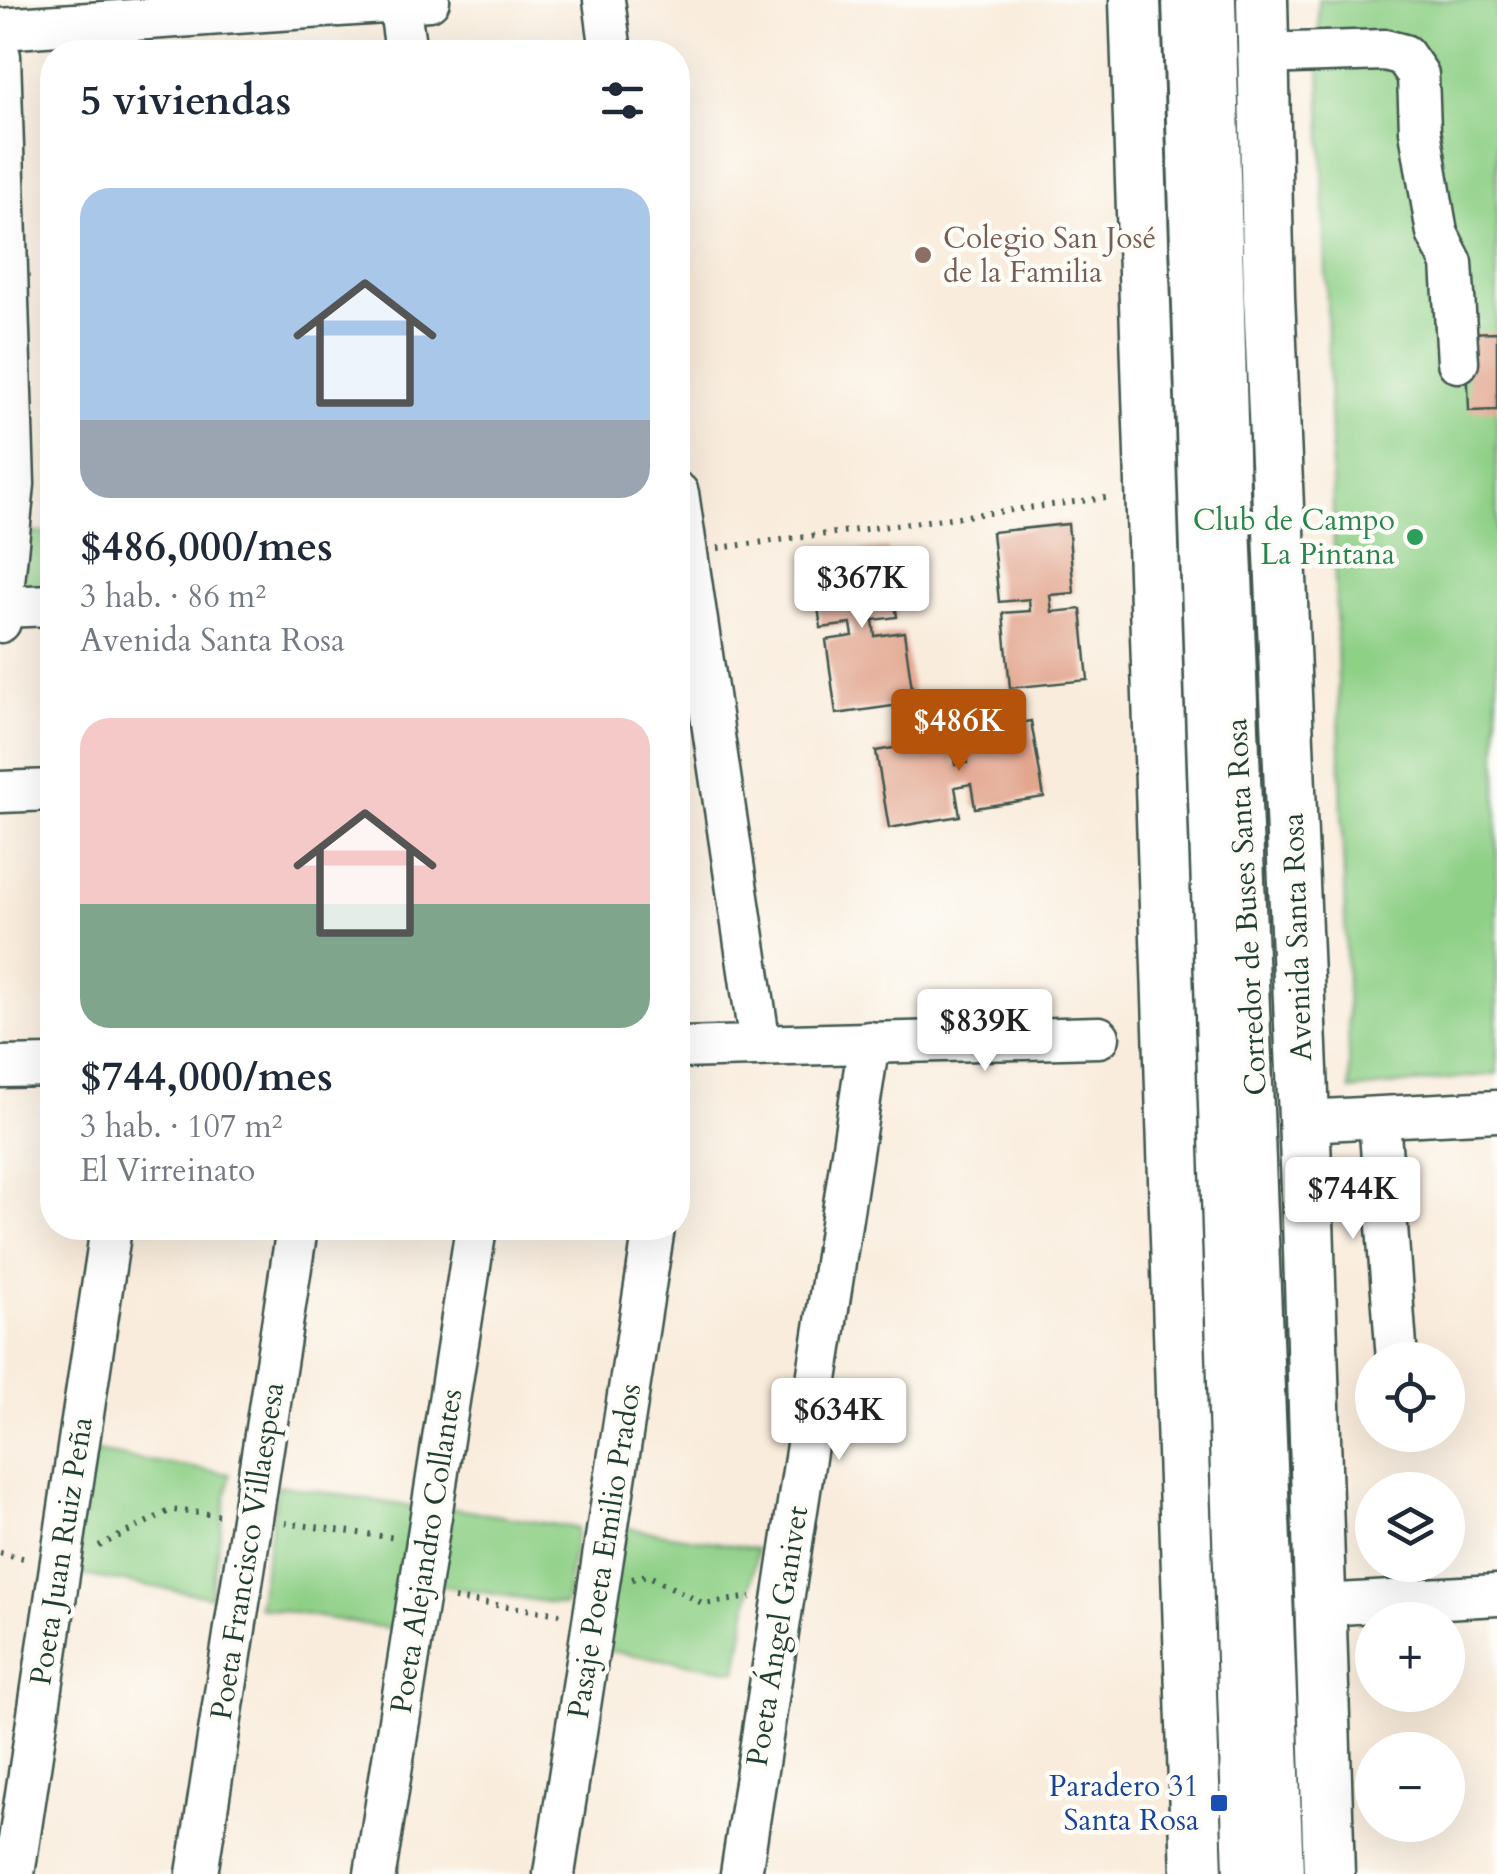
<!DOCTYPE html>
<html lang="es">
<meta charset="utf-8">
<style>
body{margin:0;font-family:Cardo,serif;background:#f2f2f3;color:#1f2937;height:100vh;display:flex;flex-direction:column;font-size:38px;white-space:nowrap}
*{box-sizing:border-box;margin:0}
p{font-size:32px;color:#747a83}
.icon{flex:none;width:55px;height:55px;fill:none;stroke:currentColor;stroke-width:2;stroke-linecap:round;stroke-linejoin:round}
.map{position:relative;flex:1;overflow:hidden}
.side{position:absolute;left:40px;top:40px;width:650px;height:1200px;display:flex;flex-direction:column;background:#fff;border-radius:40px;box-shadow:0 10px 40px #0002}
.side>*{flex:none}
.controls{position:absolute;left:1355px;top:1342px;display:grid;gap:20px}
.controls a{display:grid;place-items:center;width:110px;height:110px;border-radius:50%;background:#fff;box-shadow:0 10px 40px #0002;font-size:50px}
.price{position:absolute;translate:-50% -85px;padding:0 22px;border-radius:10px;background:#fff;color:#222;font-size:32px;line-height:65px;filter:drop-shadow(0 2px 5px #0008)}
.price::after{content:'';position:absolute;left:50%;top:60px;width:30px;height:22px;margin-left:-15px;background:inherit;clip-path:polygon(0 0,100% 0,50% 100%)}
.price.on{background:#b45309;color:#fff}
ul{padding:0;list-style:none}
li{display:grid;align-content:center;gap:20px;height:530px;padding:0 40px}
li span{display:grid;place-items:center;height:310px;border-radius:30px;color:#555}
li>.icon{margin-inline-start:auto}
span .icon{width:180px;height:180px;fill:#fffc;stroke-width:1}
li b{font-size:42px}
h2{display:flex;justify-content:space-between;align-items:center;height:120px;padding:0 40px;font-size:42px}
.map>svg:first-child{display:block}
</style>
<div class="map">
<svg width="1497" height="1874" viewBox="0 0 1497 1874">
<rect width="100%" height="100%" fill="#fdfcf7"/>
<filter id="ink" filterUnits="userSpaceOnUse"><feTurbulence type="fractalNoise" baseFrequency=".01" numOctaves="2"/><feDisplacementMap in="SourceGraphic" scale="20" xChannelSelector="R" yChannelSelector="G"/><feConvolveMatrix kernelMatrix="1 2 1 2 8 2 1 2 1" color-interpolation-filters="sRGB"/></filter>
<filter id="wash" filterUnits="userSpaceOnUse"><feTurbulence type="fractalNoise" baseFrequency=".0048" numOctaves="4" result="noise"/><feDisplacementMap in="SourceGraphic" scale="40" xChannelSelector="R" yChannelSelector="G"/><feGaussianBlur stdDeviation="2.25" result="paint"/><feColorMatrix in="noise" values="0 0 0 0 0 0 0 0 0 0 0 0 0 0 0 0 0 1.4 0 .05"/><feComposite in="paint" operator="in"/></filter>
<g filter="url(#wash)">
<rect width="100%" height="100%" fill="#f9ecdc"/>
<!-- green -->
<g fill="#8fd087" stroke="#57865e" stroke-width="2.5">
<polygon points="1318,0 1497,0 1497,1074 1350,1090"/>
<polygon points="28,533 52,533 52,589 20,590"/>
<polygon points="89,1451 230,1474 210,1596 69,1573"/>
<polygon points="278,1485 419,1508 399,1630 258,1607"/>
<polygon points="449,1508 577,1528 565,1605 437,1585"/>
<polygon points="616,1526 757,1549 737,1671 596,1649"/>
</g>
<g id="blocks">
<!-- building -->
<g fill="#e2a58e">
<polygon points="1497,332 1497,410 1469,411 1466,333"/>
<polygon points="1068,524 1074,593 1050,595 1052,612 1081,609 1088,680 1010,688 1003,613 1030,611 1029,599 999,602 992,532"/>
<polygon points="887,548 897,617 873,620 875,636 904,632 914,703 836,714 826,640 853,636 851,624 821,628 811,558"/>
<polygon points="1031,721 1044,797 975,808 971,784 955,787 960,816 889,828 876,751 950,738 955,765 967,763 962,733"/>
</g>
</g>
</g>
<g filter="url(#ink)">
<use href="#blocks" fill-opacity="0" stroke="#40574d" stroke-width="2.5"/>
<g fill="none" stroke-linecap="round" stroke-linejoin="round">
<defs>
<g id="minor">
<polyline points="604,0 611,52"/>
<polyline points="1183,0 1244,1874"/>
<polyline points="1215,0 1230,524 1283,1874"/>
<polyline points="399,2 406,52"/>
<polyline points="0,29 429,0"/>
<polyline points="1263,54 1385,50 1404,55 1418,75 1420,131 1437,233 1452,263 1458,362"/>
<polyline points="0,56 14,484 0,622"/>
<polyline points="678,493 760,1045"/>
<polyline points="2,607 52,605"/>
<polyline points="0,792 52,790"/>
<polyline points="678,1048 1099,1037"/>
<polyline points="0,1067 52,1066"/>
<polyline points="1379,1119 1397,1360"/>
<polyline points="1304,1121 1497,1111"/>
<polyline points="1321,1605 1497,1595"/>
<polyline points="14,1874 111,1228"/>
<polyline points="197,1874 297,1228"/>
<polyline points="375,1874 476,1228"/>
<polyline points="554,1874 654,1228"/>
<polyline points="741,1874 869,1042"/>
</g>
<g id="major">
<polyline points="1135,0 1197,1874"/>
<polyline points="1262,0 1269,296 1307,1188 1329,1874"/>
</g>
</defs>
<!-- minor casing -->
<use href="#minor" stroke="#40574d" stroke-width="45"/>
<!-- major casing -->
<use href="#major" stroke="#40574d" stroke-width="55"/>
<!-- path -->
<g stroke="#40574d" stroke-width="6" stroke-dasharray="2.5 8" stroke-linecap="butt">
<polyline points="718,548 1113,497"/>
<polyline points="285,1523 396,1538"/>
<polyline points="99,1546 171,1510 218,1515"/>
<polyline points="0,1553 27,1559"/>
<polyline points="632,1579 647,1575 704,1604 751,1597"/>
<polyline points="454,1599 560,1614"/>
</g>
<!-- minor -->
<use href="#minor" stroke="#fff" stroke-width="40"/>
<!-- major -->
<use href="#major" stroke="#fff" stroke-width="50"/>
</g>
</g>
<!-- markers -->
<circle fill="#8d6e63" stroke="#fdfcf7" stroke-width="4" cx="923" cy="255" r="10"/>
<circle fill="#2e9e5b" stroke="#fdfcf7" stroke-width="4" cx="1415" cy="537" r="10"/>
<rect fill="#1a4fb4" stroke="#fdfcf7" stroke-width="4" x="1209" y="1793" width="20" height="20" rx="5"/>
<g text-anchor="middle" stroke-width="9" stroke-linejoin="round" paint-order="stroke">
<!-- education labels -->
<g font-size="30" fill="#785e54" stroke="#fdfcf7" text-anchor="start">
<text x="943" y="248">Colegio San José<tspan x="943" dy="34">de la Familia</tspan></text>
</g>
<!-- leisure labels -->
<g font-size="30" fill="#27864d" stroke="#fdfcf7" text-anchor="end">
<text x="1395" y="530">Club de Campo<tspan x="1395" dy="34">La Pintana</tspan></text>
</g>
<!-- street labels -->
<g font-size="30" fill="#1f3d34" stroke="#fdfcf7">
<text transform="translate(1246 907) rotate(-93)" y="10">Corredor de Buses Santa Rosa</text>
<text transform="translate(1297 937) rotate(-92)" y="10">Avenida Santa Rosa</text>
<text transform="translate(61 1551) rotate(-81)" y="10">Poeta Juan Ruiz Peña</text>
<text transform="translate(247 1551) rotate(-81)" y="10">Poeta Francisco Villaespesa</text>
<text transform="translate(426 1551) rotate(-81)" y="10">Poeta Alejandro Collantes</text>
<text transform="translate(604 1551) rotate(-81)" y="10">Pasaje Poeta Emilio Prados</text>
<text transform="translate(777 1636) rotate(-81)" y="10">Poeta Ángel Ganivet</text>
</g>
<!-- transit labels -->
<g font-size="30" fill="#164399" stroke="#fdfcf7" text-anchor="end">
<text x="1199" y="1796">Paradero 31<tspan x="1199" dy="34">Santa Rosa</tspan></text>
</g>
</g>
</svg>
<div class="controls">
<a><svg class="icon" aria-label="locate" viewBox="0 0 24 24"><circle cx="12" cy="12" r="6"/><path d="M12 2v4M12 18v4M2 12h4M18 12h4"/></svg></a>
<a><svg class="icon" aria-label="layers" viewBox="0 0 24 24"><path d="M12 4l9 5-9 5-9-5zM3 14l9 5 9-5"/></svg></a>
<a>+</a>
<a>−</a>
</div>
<b class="price" style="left:862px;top:631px">$367K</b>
<b class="price on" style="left:959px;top:774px">$486K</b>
<b class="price" style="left:985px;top:1074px">$839K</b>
<b class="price" style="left:1353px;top:1242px">$744K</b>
<b class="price" style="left:839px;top:1463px">$634K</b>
<section class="side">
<h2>5 viviendas<svg class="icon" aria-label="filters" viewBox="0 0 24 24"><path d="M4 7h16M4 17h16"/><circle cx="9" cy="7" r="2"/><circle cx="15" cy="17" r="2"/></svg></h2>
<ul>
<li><span style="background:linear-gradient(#a9c7e8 75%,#9aa5b1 0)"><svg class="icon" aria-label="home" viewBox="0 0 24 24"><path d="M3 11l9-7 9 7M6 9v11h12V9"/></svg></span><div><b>$486,000/mes</b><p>3 hab. · 86 m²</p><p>Avenida Santa Rosa</p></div></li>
<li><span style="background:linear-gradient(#f6c9c9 60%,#7fa58c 0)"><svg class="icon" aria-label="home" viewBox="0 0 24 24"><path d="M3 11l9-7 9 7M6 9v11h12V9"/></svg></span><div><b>$744,000/mes</b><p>3 hab. · 107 m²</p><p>El Virreinato</p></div></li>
</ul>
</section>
</div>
